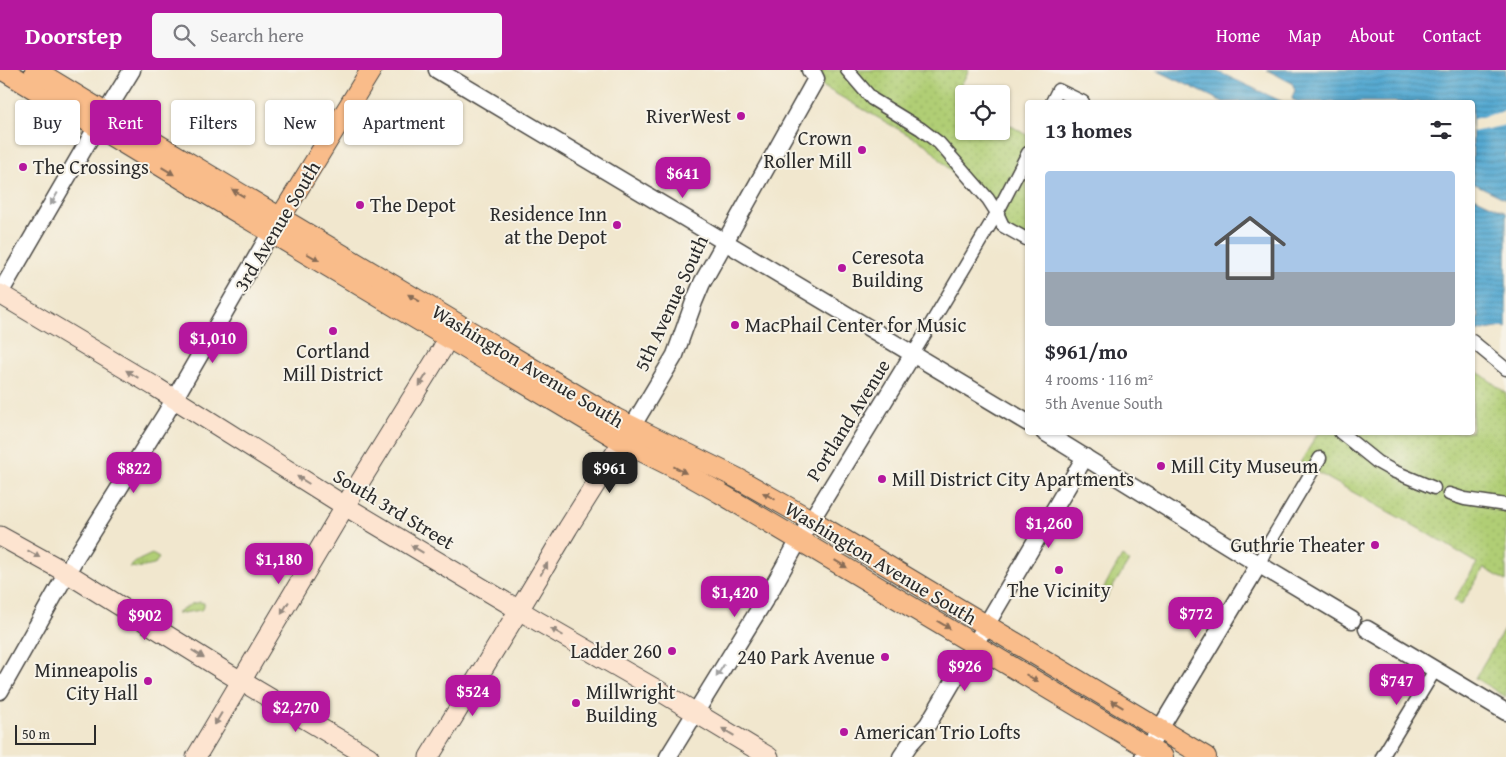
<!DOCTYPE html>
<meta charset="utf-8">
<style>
body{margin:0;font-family:"Gentium Book Plus",serif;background:#f7f7f7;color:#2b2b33;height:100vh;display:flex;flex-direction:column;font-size:19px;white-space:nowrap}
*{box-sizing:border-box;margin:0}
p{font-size:16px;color:#7c7c81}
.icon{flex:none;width:28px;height:28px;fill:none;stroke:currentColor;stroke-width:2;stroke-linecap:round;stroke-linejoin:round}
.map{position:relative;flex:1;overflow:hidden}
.details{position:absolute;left:1025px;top:30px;width:450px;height:335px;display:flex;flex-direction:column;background:#fff;border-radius:5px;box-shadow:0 1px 4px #0004}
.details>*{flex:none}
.top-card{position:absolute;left:15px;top:30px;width:475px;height:45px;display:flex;gap:10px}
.fabs{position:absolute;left:955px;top:15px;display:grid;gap:10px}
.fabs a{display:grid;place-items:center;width:55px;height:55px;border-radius:5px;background:#fff;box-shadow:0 1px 4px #0004;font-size:25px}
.scale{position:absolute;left:15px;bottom:12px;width:81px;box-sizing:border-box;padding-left:5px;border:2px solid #2b2b2b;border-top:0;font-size:14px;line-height:18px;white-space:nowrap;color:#2b2b2b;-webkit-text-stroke:4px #f7f3e8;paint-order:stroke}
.price{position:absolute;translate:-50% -42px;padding:0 11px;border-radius:10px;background:#b5179e;color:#fff;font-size:16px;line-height:32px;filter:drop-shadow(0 1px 2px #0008)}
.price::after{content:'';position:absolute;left:50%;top:30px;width:15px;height:11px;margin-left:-8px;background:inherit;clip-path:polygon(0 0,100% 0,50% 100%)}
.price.active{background:#222;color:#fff}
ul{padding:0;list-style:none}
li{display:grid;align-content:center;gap:10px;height:265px;padding:0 20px}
li span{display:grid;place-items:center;height:155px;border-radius:5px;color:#555}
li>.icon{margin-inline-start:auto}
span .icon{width:90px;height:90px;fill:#fffc;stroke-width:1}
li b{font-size:21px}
h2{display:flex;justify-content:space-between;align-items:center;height:60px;padding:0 20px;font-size:21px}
.pill{padding:0 18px;border-radius:5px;background:#fff;box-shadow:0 1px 4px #0004;font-size:18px;line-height:45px}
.pill.active{background:#b5179e;color:#fff}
header{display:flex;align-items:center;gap:30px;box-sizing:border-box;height:70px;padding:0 25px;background:#b5179e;color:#fff}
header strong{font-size:24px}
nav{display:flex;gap:28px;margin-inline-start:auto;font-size:18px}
.search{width:350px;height:45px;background:#f7f7f7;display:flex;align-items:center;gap:12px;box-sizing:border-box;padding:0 18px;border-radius:5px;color:#7c7c81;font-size:19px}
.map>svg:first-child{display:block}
</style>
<header>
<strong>Doorstep</strong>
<div class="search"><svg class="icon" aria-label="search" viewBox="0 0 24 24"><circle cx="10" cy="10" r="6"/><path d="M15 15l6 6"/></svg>Search here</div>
<nav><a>Home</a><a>Map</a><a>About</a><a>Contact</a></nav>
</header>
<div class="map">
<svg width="1506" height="687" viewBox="0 0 1506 687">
<defs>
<pattern id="grass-tufts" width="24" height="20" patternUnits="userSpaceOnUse" patternTransform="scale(1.25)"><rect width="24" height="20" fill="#b0ce75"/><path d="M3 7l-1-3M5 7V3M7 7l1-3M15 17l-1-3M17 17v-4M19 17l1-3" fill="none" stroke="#98b165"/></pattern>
<pattern id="park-dots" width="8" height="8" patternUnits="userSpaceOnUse" patternTransform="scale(1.25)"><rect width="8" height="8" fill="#b0ce75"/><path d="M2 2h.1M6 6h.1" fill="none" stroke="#98b165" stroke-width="1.8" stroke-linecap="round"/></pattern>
<pattern id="water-rules" width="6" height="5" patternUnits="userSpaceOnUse" patternTransform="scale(1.25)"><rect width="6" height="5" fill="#55a9d1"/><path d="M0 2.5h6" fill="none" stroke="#478aaa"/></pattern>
</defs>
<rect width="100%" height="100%" fill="#f7f3e8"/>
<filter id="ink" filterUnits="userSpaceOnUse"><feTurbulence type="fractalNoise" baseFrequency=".02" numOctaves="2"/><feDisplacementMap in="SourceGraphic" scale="10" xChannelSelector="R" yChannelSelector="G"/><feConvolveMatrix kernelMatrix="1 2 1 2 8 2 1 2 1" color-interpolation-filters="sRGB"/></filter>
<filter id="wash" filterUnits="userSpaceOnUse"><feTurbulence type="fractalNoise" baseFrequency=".0096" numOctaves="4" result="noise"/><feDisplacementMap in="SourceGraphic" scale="20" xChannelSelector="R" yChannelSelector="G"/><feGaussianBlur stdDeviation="1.12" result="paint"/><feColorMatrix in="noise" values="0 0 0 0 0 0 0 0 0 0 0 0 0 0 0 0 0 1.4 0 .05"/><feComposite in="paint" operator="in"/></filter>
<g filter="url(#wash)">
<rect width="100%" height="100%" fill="#f1e7ce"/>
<!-- grass -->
<g fill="url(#grass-tufts)" stroke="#6e7c50">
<polygon points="152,484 159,488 154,495 139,498 130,497 137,491"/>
<polygon points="200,532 204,533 204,537 201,540 176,544 191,534"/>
</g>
<!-- park -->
<g fill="url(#park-dots)" stroke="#6e7c50">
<polygon points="820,0 969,0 957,23 964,28 964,61 1001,61 1001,50 1027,65 1027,180 1003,166 982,130 955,106 928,76 822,16 823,8"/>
<polygon points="1473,298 1506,323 1506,511 1484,498 1461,535 1454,530 1477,493 1429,464 1300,393 1318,363 1472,362"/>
<polygon points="1122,486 1129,491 1105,530 1099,526"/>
<polygon points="1506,556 1506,627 1475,608"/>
</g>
<!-- water -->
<g fill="url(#water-rules)" stroke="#406a7e">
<polygon points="1156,0 1215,0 1283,32 1223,32"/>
<polygon points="1267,0 1506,0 1506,129 1473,113 1472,32 1299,32 1293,30 1292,27 1295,20 1292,13"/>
<polygon points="1472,126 1506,142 1506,258 1503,257 1473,262 1473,249 1478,248 1479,246 1478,243 1473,239"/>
</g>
<!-- pier -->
<g fill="#f1e7ce">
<polygon points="1215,0 1221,0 1284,30 1285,32"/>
<polygon points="1506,41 1506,55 1473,62 1473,49"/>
</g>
</g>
<g filter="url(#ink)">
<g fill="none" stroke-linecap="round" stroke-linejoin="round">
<defs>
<g id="minor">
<polyline points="847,0 872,29 921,59 939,73 988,129 997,143 1003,156 1028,170"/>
<polyline points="1052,32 1058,20 1083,32"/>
<polyline points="1472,271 1506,299"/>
<polyline points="913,284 997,143 1028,83"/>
<polyline points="1340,362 1377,392 1393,401 1434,418"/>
<polyline points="1449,424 1465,429 1506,435"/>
<polyline points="1259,494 1267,477 1320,388"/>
<polyline points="1382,687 1435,600"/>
</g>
<g id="tertiary">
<polyline points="437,0 1028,353"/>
<polyline points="0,223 89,70 132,0"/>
<polyline points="632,357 675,285 694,232 702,213 816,9 814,5 810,0"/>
<polyline points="1044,362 1243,485 1352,550"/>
<polyline points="1367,559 1506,642"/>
<polyline points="0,621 76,487 165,345 271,162"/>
<polyline points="668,687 771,520 799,470 913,284"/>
<polyline points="901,687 909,675 928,654 1085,387"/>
<polyline points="1143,687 1259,494"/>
</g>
<g id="secondary">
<polyline points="0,224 154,316 345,436 534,549 663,623 769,687"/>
<polyline points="0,466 67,503 226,602 369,687"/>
<polyline points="196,687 345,436 441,281 455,255"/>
<polyline points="429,687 519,540 568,458 631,358"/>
</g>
<g id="primary">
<polyline points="3,0 235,141 566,338 623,372 681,401 720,423 1163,687"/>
<polyline points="35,0 122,53 615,348 737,408 811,450 1206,687"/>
<path d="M274,158C306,105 339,53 371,0"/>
</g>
</defs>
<!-- minor casing -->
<use href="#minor" stroke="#494743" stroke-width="15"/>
<!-- tertiary casing -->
<use href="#tertiary" stroke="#494743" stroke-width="19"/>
<!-- secondary casing -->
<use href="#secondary" stroke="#494743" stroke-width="21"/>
<!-- primary casing -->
<use href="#primary" stroke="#494743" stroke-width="22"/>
<!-- minor -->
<use href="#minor" stroke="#fff" stroke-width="12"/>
<!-- tertiary -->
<use href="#tertiary" stroke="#fff" stroke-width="16"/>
<!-- secondary -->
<use href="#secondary" stroke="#fde4d0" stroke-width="19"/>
<!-- primary -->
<use href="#primary" stroke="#f9bc8a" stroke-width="20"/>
</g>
<!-- one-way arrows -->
<defs><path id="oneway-solid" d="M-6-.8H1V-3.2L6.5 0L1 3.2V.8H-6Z" transform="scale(1.25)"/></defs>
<g fill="#886c56">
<use href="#oneway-solid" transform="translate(168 101) rotate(31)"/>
<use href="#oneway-solid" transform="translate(238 123) rotate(-149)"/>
<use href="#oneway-solid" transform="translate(313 187) rotate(30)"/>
<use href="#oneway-solid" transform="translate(414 228) rotate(-149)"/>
<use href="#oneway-solid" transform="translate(680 400) rotate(28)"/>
<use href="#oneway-solid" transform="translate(769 426) rotate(-150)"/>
<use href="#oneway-solid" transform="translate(841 494) rotate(31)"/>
<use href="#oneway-solid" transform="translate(944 555) rotate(31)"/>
<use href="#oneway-solid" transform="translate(1032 608) rotate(30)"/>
<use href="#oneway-solid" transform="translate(1117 634) rotate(-149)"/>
</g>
<g fill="#a0a0a0">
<use href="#oneway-solid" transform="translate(54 129) rotate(120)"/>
<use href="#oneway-solid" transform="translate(720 601) rotate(122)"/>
</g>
<g fill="#94887e">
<use href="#oneway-solid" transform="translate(132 304) rotate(-149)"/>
<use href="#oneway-solid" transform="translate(423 310) rotate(122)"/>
<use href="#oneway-solid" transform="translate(303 410) rotate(-148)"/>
<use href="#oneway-solid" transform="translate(417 479) rotate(-149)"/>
<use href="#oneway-solid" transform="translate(34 484) rotate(29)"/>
<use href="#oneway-solid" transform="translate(544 499) rotate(-60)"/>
<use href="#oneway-solid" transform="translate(285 538) rotate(121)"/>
<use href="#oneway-solid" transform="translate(557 562) rotate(-150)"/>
<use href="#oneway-solid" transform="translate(198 584) rotate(32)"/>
<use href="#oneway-solid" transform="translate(218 649) rotate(121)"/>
<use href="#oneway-solid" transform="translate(728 662) rotate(-149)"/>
</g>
</g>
<!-- markers -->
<g fill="#b5179e" stroke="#f7f3e8" stroke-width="2">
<circle cx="741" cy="46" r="5"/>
<circle cx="862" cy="80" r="5"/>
<circle cx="23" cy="97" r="5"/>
<circle cx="360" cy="135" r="5"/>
<circle cx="617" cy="155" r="5"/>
<circle cx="842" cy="198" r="5"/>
<circle cx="735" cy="255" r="5"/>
<circle cx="333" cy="261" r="5"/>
<circle cx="1161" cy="396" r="5"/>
<circle cx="882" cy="409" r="5"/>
<circle cx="1375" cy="475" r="5"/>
<circle cx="1059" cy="500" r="5"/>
<circle cx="672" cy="581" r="5"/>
<circle cx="885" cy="587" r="5"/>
<circle cx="148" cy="611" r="5"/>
<circle cx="576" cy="633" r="5"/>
<circle cx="844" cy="662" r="5"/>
</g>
<g text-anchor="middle" stroke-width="4" stroke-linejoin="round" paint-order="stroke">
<!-- poi labels -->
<g font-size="20" fill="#2b2b2b" stroke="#f7f3e8" text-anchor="start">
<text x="731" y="53" text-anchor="end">RiverWest</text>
<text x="852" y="75" text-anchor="end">Crown<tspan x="852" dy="23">Roller Mill</tspan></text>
<text x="33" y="104">The Crossings</text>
<text x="370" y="142">The Depot</text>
<text x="607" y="151" text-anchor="end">Residence Inn<tspan x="607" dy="23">at the Depot</tspan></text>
<text x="852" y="194">Ceresota<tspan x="852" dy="23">Building</tspan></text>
<text x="745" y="262">MacPhail Center for Music</text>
<text x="333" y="288" text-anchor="middle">Cortland<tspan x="333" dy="23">Mill District</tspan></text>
<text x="1171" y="403">Mill City Museum</text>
<text x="892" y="416">Mill District City Apartments</text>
<text x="1365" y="482" text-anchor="end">Guthrie Theater</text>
<text x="1059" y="527" text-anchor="middle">The Vicinity</text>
<text x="662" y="588" text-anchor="end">Ladder 260</text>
<text x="875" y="594" text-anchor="end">240 Park Avenue</text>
<text x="138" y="607" text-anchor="end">Minneapolis<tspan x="138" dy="23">City Hall</tspan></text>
<text x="586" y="629">Millwright<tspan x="586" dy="23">Building</tspan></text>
<text x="854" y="669">American Trio Lofts</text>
</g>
<!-- street labels -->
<g font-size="20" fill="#2b2b2b" stroke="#f7f3e8">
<text transform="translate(277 156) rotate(-59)" y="7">3rd Avenue South</text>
<text transform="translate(671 233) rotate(-65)" y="7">5th Avenue South</text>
<text transform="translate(528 296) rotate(31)" y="7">Washington Avenue South</text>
<text transform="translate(848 350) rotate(-58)" y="7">Portland Avenue</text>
<text transform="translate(394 439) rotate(31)" y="7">South 3rd Street</text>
<text transform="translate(881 493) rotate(31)" y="7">Washington Avenue South</text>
</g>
</g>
</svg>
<div class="fabs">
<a><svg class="icon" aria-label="locate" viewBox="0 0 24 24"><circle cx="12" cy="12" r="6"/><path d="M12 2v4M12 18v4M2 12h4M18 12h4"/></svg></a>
</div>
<div class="scale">50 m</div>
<b class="price" style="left:683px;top:129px">$641</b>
<b class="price" style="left:213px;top:294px">$1,010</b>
<b class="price" style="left:134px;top:424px">$822</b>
<b class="price active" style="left:610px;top:424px">$961</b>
<b class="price" style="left:1049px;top:479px">$1,260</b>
<b class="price" style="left:279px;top:515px">$1,180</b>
<b class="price" style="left:735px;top:548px">$1,420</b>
<b class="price" style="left:1196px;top:569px">$772</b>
<b class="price" style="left:145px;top:571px">$902</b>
<b class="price" style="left:965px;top:622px">$926</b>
<b class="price" style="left:1397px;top:636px">$747</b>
<b class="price" style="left:473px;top:647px">$524</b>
<b class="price" style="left:296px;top:663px">$2,270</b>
<div class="top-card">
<a class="pill">Buy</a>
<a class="pill active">Rent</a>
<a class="pill">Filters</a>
<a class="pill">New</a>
<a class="pill">Apartment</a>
</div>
<section class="details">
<h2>13 homes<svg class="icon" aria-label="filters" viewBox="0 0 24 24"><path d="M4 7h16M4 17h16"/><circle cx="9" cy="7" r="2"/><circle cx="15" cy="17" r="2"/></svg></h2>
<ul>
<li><span style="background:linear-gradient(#a9c7e8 65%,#9aa5b1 0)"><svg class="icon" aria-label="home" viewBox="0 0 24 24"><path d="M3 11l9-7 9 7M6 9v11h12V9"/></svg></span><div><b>$961/mo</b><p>4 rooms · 116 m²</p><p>5th Avenue South</p></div></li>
</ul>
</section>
</div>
